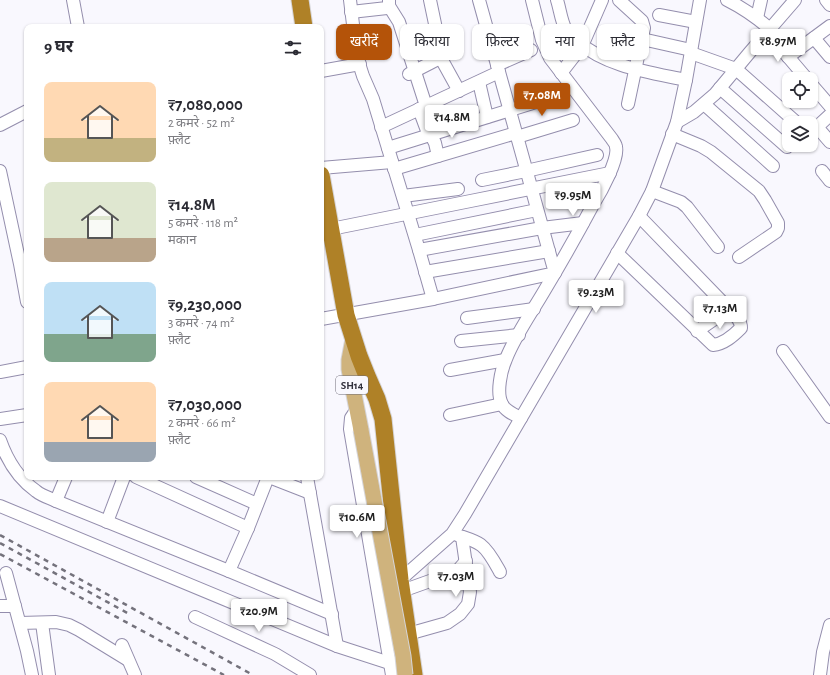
<!DOCTYPE html>
<html lang="hi">
<meta charset="utf-8">
<style>
body{margin:0;font-family:"Alegreya Sans","Noto Sans Devanagari",sans-serif;background:#f7f7f7;color:#2b2b33;height:100vh;display:flex;flex-direction:column;font-size:15px;white-space:nowrap}
*{box-sizing:border-box;margin:0}
p{font-size:13px;color:#7c7c81}
.icon{flex:none;width:22px;height:22px;fill:none;stroke:currentColor;stroke-width:2;stroke-linecap:round;stroke-linejoin:round}
.map{position:relative;flex:1;overflow:hidden}
.details{position:absolute;left:24px;top:24px;width:300px;height:456px;display:flex;flex-direction:column;background:#fff;border-radius:8px;box-shadow:0 1px 3px #0004}
.details>*{flex:none}
.top-card{position:absolute;left:336px;top:24px;width:380px;height:36px;display:flex;gap:8px}
.tools{position:absolute;left:782px;top:72px;display:grid;gap:8px}
.tools a{display:grid;place-items:center;width:36px;height:36px;border-radius:8px;background:#fff;box-shadow:0 1px 3px #0004;font-size:20px}
.price{position:absolute;translate:-50% -34px;padding:0 9px;border-radius:4px;background:#fff;color:#222;font-size:13px;line-height:26px;filter:drop-shadow(0 1px 2px #0008)}
.price::after{content:'';position:absolute;left:50%;top:24px;width:12px;height:9px;margin-left:-6px;background:inherit;clip-path:polygon(0 0,100% 0,50% 100%)}
.price.selected{background:#b45309;color:#fff}
ul{padding:0;list-style:none}
li{display:flex;align-items:center;gap:12px;height:100px;padding:0 20px}
li span{display:grid;place-items:center;flex:none;width:112px;height:80px;border-radius:8px;color:#555}
li>.icon{margin-inline-start:auto}
span .icon{width:48px;height:48px;fill:#fffc;stroke-width:1}
li b{font-size:17px}
h2{display:flex;justify-content:space-between;align-items:center;height:48px;padding:0 20px;font-size:17px}
.chip{padding:0 14px;border-radius:8px;background:#fff;box-shadow:0 1px 3px #0004;font-size:14px;line-height:36px}
.chip.selected{background:#b45309;color:#fff}
.map>svg:first-child{display:block}
</style>
<div class="map">
<svg width="830" height="675" viewBox="0 0 830 675">
<rect width="100%" height="100%" fill="#f9f8fe"/>
<g fill="none" stroke-linecap="round" stroke-linejoin="round">
<defs>
<g id="minor">
<polyline points="73,0 78,27"/>
<polyline points="350,0 357,57 363,76 373,99 419,250 433,299"/>
<polyline points="430,0 443,62 459,91"/>
<path d="M557,0C560,9 561,21 566,30C568,34 573,38 577,41C607,67 648,72 686,80"/>
<polyline points="619,0 642,21 644,28 628,104"/>
<path d="M727,0C743,8 756,17 770,29"/>
<polyline points="826,0 830,5"/>
<polyline points="389,6 399,22 426,106"/>
<polyline points="351,12 387,8 389,6 389,0"/>
<polyline points="659,15 696,22"/>
<polyline points="757,18 761,0"/>
<polyline points="767,32 807,79"/>
<polyline points="814,38 830,57"/>
<polyline points="642,39 691,50"/>
<polyline points="691,53 736,69 797,123"/>
<polyline points="788,57 830,26"/>
<polyline points="497,65 531,50"/>
<polyline points="321,71 360,64"/>
<polyline points="561,73 582,46 602,0"/>
<polyline points="409,74 442,57"/>
<polyline points="479,82 487,117"/>
<polyline points="811,84 830,106"/>
<polyline points="720,88 787,147"/>
<polyline points="704,104 773,166"/>
<polyline points="419,109 429,136 431,135 435,143 438,156"/>
<polyline points="830,115 817,127 830,142"/>
<polyline points="677,122 694,112 715,94 750,52 795,0"/>
<polyline points="0,125 27,111"/>
<polyline points="381,127 499,72"/>
<polyline points="672,134 701,146 711,152 759,191 765,200 778,223 778,228 776,232 739,257"/>
<polyline points="517,137 573,120"/>
<polyline points="388,148 552,97"/>
<polyline points="321,168 392,162"/>
<polyline points="394,169 516,133"/>
<polyline points="0,171 20,264 27,302"/>
<polyline points="822,171 830,181"/>
<polyline points="482,180 526,171 597,155"/>
<polyline points="652,191 681,202 687,207 718,247"/>
<polyline points="403,196 458,189"/>
<path d="M331,229C424,211 517,191 610,173"/>
<polyline points="415,235 537,210"/>
<polyline points="419,250 542,228 583,223"/>
<path d="M617,253L713,345C724,344 733,336 741,328C741,320 735,315 729,309L639,216"/>
<polyline points="425,272 549,251"/>
<polyline points="467,318 534,309"/>
<polyline points="321,319 433,299 555,273 479,0"/>
<polyline points="697,331 729,309"/>
<polyline points="461,341 519,335"/>
<polyline points="783,351 830,417"/>
<polyline points="450,370 505,360"/>
<polyline points="0,372 27,367"/>
<polyline points="357,409 351,418 350,429 392,675"/>
<polyline points="450,415 502,404"/>
<path d="M521,418C515,415 505,411 502,404C496,393 501,370 506,359C515,336 530,315 543,293C561,263 578,233 594,203C601,192 619,159 616,147C616,144 613,141 612,139L550,58L542,40L532,0"/>
<polyline points="0,419 27,415"/>
<path d="M0,440C7,460 19,479 36,491C42,496 50,498 56,501L229,571"/>
<polyline points="136,477 248,528"/>
<polyline points="196,477 257,504"/>
<polyline points="268,477 248,528 229,571 332,614"/>
<polyline points="269,477 310,493"/>
<polyline points="307,477 337,646"/>
<polyline points="56,501 66,477"/>
<polyline points="0,506 337,646 411,670"/>
<polyline points="107,522 124,477"/>
<path d="M457,535C465,538 474,540 481,545C489,551 495,563 500,572"/>
<polyline points="6,573 27,651 32,675"/>
<polyline points="400,580 452,534 465,514 639,216 652,191 677,122 686,80 700,0"/>
<polyline points="402,591 455,572 459,569 466,561"/>
<polyline points="0,606 15,606"/>
<polyline points="195,617 275,654 310,675"/>
<polyline points="20,623 56,622 69,625 79,630 128,660"/>
<polyline points="42,623 49,675"/>
<polyline points="408,634 447,623 460,614 468,604 470,592 462,537"/>
<polyline points="122,645 135,675"/>
<polyline points="820,675 823,652 830,625"/>
</g>
<polyline id="major" points="353,339 349,360 349,369 361,430"/>
<g id="highway">
<polyline points="300,0 304,27"/>
<polyline points="321,175 346,315 359,356 367,376 377,399 383,419 400,580 414,675"/>
</g>
</defs>
<!-- minor casing -->
<use href="#minor" stroke="#948ead" stroke-width="14"/>
<!-- major casing -->
<use href="#major" stroke="#d6d5d8" stroke-width="17"/>
<!-- highway casing -->
<use href="#highway" stroke="#d6d5d8" stroke-width="19"/>
<!-- minor -->
<use href="#minor" stroke="#fff" stroke-width="12"/>
<!-- major -->
<use href="#major" stroke="#cfb37d" stroke-width="15"/>
<!-- highway -->
<use href="#highway" stroke="#af8127" stroke-width="17"/>
<!-- rail -->
<g stroke="#74727c" stroke-width="2.5" stroke-dasharray="5 5" stroke-linecap="butt">
<polyline points="0,535 253,675"/>
<polyline points="0,543 131,615"/>
<polyline points="0,554 224,675"/>
</g>
<defs>
<polyline id="major-bridge" points="361,430 403,656 405,675"/>
</defs>
<!-- major-bridge casing -->
<use href="#major-bridge" stroke="#d6d5d8" stroke-width="17" stroke-linecap="butt"/>
<!-- major-bridge -->
<use href="#major-bridge" stroke="#cfb37d" stroke-width="15"/>
</g>
<g text-anchor="middle" stroke-width="3.5" stroke-linejoin="round" paint-order="stroke">
<!-- shield labels -->
<rect fill="#f9f8fe" stroke="#6d6b76" stroke-width="1" x="336" y="376" width="32" height="18" rx="3"/>
<g font-size="11" font-weight="bold" fill="#312f3b">
<text x="352" y="389">SH14</text>
</g>
</g>
</svg>
<div class="tools">
<a><svg class="icon" aria-label="locate" viewBox="0 0 24 24"><circle cx="12" cy="12" r="6"/><path d="M12 2v4M12 18v4M2 12h4M18 12h4"/></svg></a>
<a><svg class="icon" aria-label="layers" viewBox="0 0 24 24"><path d="M12 4l9 5-9 5-9-5zM3 14l9 5 9-5"/></svg></a>
</div>
<b class="price" style="left:778px;top:63px">₹8.97M</b>
<b class="price selected" style="left:542px;top:117px">₹7.08M</b>
<b class="price" style="left:452px;top:139px">₹14.8M</b>
<b class="price" style="left:573px;top:217px">₹9.95M</b>
<b class="price" style="left:596px;top:314px">₹9.23M</b>
<b class="price" style="left:720px;top:330px">₹7.13M</b>
<b class="price" style="left:357px;top:539px">₹10.6M</b>
<b class="price" style="left:456px;top:598px">₹7.03M</b>
<b class="price" style="left:259px;top:633px">₹20.9M</b>
<div class="top-card">
<a class="chip selected">खरीदें</a>
<a class="chip">किराया</a>
<a class="chip">फ़िल्टर</a>
<a class="chip">नया</a>
<a class="chip">फ़्लैट</a>
</div>
<section class="details">
<h2>9 घर<svg class="icon" aria-label="filters" viewBox="0 0 24 24"><path d="M4 7h16M4 17h16"/><circle cx="9" cy="7" r="2"/><circle cx="15" cy="17" r="2"/></svg></h2>
<ul>
<li><span style="background:linear-gradient(#ffd9b3 70%,#c2b280 0)"><svg class="icon" aria-label="home" viewBox="0 0 24 24"><path d="M3 11l9-7 9 7M6 9v11h12V9"/></svg></span><div><b>₹7,080,000</b><p>2 कमरे · 52 m²</p><p>फ़्लैट</p></div></li>
<li><span style="background:linear-gradient(#dfe7d0 70%,#b9a48a 0)"><svg class="icon" aria-label="home" viewBox="0 0 24 24"><path d="M3 11l9-7 9 7M6 9v11h12V9"/></svg></span><div><b>₹14.8M</b><p>5 कमरे · 118 m²</p><p>मकान</p></div></li>
<li><span style="background:linear-gradient(#bfe0f5 65%,#7fa58c 0)"><svg class="icon" aria-label="home" viewBox="0 0 24 24"><path d="M3 11l9-7 9 7M6 9v11h12V9"/></svg></span><div><b>₹9,230,000</b><p>3 कमरे · 74 m²</p><p>फ़्लैट</p></div></li>
<li><span style="background:linear-gradient(#ffd9b3 75%,#9aa5b1 0)"><svg class="icon" aria-label="home" viewBox="0 0 24 24"><path d="M3 11l9-7 9 7M6 9v11h12V9"/></svg></span><div><b>₹7,030,000</b><p>2 कमरे · 66 m²</p><p>फ़्लैट</p></div></li>
</ul>
</section>
</div>
